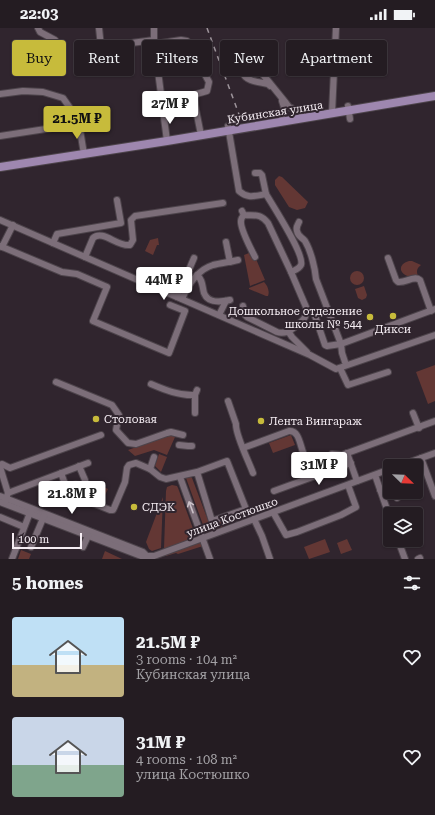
<!DOCTYPE html>
<meta charset="utf-8">
<style>
body{margin:0;font-family:"Roboto Serif",serif;background:#2c252a;color:#f1f3f6;height:100vh;display:flex;flex-direction:column;font-size:15px;white-space:nowrap}
*{box-sizing:border-box;margin:0}
p{font-size:13px;color:#a3a1a5}
.icon{flex:none;width:22px;height:22px;fill:none;stroke:currentColor;stroke-width:2;stroke-linecap:round;stroke-linejoin:round}
.map{position:relative;height:531px;overflow:hidden}
.panel{display:flex;flex-direction:column;background:#241c22;flex:1}
.panel>*{flex:none}
.banner{position:absolute;left:12px;top:12px;width:411px;height:36px;display:flex;gap:8px}
.needle{width:26px;rotate:113deg}
.tools{position:absolute;left:383px;top:431px;display:grid;gap:8px}
.tools a{display:grid;place-items:center;width:40px;height:40px;border-radius:4px;background:#241c22;box-shadow:0 1px 3px #0004,0 0 0 1px #413a40;font-size:20px}
.scale{position:absolute;left:12px;bottom:10px;width:70px;box-sizing:border-box;padding-left:4px;border:2px solid #f5edf3;border-top:0;font-size:11px;line-height:14px;white-space:nowrap;color:#f5edf3;-webkit-text-stroke:3px #30252e;paint-order:stroke}
.price{position:absolute;translate:-50% -34px;padding:0 9px;border-radius:4px;background:#fff;color:#222;font-size:13px;line-height:26px;filter:drop-shadow(0 1px 2px #0008)}
.price::after{content:'';position:absolute;left:50%;top:24px;width:12px;height:9px;margin-left:-6px;background:inherit;clip-path:polygon(0 0,100% 0,50% 100%)}
.price.current{background:#c7bb3b;color:#111}
ul{padding:0;list-style:none}
li{display:flex;align-items:center;gap:12px;height:100px;padding:0 12px}
li span{display:grid;place-items:center;flex:none;width:112px;height:80px;border-radius:4px;color:#555}
li>.icon{margin-inline-start:auto}
span .icon{width:48px;height:48px;fill:#fffc;stroke-width:1}
li b{font-size:17px}
h2{display:flex;justify-content:space-between;align-items:center;height:48px;padding:0 12px;font-size:17px}
.tag{padding:0 14px;border-radius:4px;background:#241c22;box-shadow:0 1px 3px #0004,0 0 0 1px #413a40;font-size:14px;line-height:36px}
.tag.current{background:#c7bb3b;color:#111}
.status{display:flex;justify-content:space-between;align-items:center;height:28px;padding:0 20px;background:#241c22;direction:ltr}
.status svg{height:11px;fill:currentColor}
.map>svg:first-child{display:block}
</style>
<div class="status"><b>22:03</b><svg viewBox="0 0 49 12"><path d="M0 12V9h3v3zM5 12V6h3v6zM10 12V3h3v9zM15 12V0h3v12zM26 1h20v11H26zM47 4h2v5h-2z"/></svg></div>
<div class="map">
<svg width="435" height="531" viewBox="0 0 435 531">
<rect width="100%" height="100%" fill="#30252e"/>
<!-- green -->
<g fill="#633734">
<polygon points="279,148 282,149 308,174 305,180 297,182 289,179 275,157 275,152"/>
<polygon points="158,210 159,217 157,217 153,227 145,223 150,212"/>
<polygon points="249,225 250,228 256,231 265,252 250,258 244,227"/>
<path d="M409,233H412L421,237C417,240 416,243 418,248C416,248 412,249 411,249C399,247 397,236 409,233Z"/>
<circle cx="357" cy="250" r="7"/>
<path d="M264,254C267,257 270,263 268,268H266L249,261V260Z"/>
<polygon points="364,258 367,267 366,270 362,272 358,270 355,261"/>
<polygon points="435,337 435,373 428,376 416,344"/>
<polygon points="170,407 175,409 167,427 154,422 135,428 128,422"/>
<polygon points="291,407 295,417 273,425 269,415"/>
<polygon points="159,426 167,429 161,444 155,438"/>
<path d="M191,449L192,450L209,495L224,490C227,492 228,495 227,498L208,505H206L186,450Z"/>
<polygon points="103,455 105,456 104,459 108,461 103,471 93,467 91,460"/>
<polygon points="172,457 177,458 178,460 195,506 192,511 164,521 166,463 167,459"/>
<polygon points="163,469 161,520 152,523 149,521 146,514"/>
<polygon points="325,511 330,524 309,531 304,519"/>
<polygon points="347,511 352,522 341,526 337,515"/>
<polygon points="202,514 203,518 178,526 176,525 166,528 166,527"/>
<polygon points="21,522 31,526 29,531 18,531"/>
<polygon points="105,523 122,531 102,531"/>
</g>
<g fill="none" stroke-linecap="round" stroke-linejoin="round">
<defs>
<g id="minor">
<polyline points="38,0 40,4 55,12"/>
<polyline points="99,0 101,19 154,12"/>
<polyline points="154,0 154,12 167,113"/>
<polyline points="155,16 181,12 187,13 209,54 207,63 193,67"/>
<polyline points="240,33 239,28 241,25 244,25 248,28 286,75 289,79 302,85"/>
<path d="M241,38C242,41 242,43 243,45C246,54 261,54 268,56L270,58"/>
<polyline points="0,66 23,63 43,64 63,70 70,80 78,96"/>
<polyline points="161,69 193,67 201,107"/>
<polyline points="348,78 350,91"/>
<polyline points="332,85 336,0"/>
<polyline points="282,89 284,79 282,73"/>
<path d="M228,98L239,163C248,171 255,168 266,166C273,178 305,227 301,237C299,241 295,242 291,244"/>
<polyline points="0,108 78,96 80,102 84,126"/>
<polyline points="255,145 260,145 262,147 266,166"/>
<path d="M242,183L244,187C255,188 260,185 268,195L291,244L306,279C306,282 307,286 305,289C303,293 292,302 287,304C283,305 280,305 277,304L247,289L245,287L243,278"/>
<path d="M244,187C242,189 241,190 241,193C240,201 251,221 255,229"/>
<polyline points="0,192 310,327 336,341 435,307"/>
<path d="M299,194C297,198 296,200 297,203C298,209 302,209 305,213C311,223 315,240 316,251L341,316L342,325L345,334"/>
<polyline points="226,214 230,234"/>
<polyline points="53,215 57,206 121,195 117,172"/>
<polyline points="0,218 62,244 77,246 107,259 93,293 169,325 185,283 170,277"/>
<polyline points="2,219 13,197"/>
<path d="M85,229L93,210C103,201 117,219 130,217L133,212L131,192L135,188L223,175"/>
<path d="M388,230L396,252L398,254C406,255 414,247 420,252L431,283"/>
<path d="M197,247C203,252 202,258 204,265C208,276 221,274 230,272"/>
<polyline points="185,251 194,230"/>
<polyline points="177,269 180,261"/>
<path d="M182,271C188,257 197,242 213,237C221,235 230,234 238,232"/>
<polyline points="314,285 325,317 327,318 341,316 435,281"/>
<polyline points="219,287 226,273"/>
<polyline points="288,303 292,309 307,324"/>
<polyline points="340,340 348,357 388,344"/>
<polyline points="56,354 112,377 119,387 116,402 128,415 136,416 167,405 171,404 183,407"/>
<path d="M151,356C165,362 180,368 195,367"/>
<path d="M228,373L236,396C235,406 249,434 253,445"/>
<polyline points="195,385 195,367 197,362"/>
<polyline points="413,385 419,400"/>
<polyline points="179,417 188,418 192,418"/>
<path d="M243,420L289,403C299,402 300,417 303,424"/>
<polyline points="347,425 357,453"/>
<polyline points="332,426 342,427 435,393"/>
<polyline points="421,430 435,468"/>
<polyline points="0,437 2,436 10,440 101,407"/>
<polyline points="79,438 85,452"/>
<polyline points="399,438 435,425"/>
<polyline points="0,439 8,465"/>
<polyline points="150,441 154,429"/>
<path d="M61,445L65,456C67,457 69,457 72,457C75,457 75,456 79,457C85,459 86,469 90,474L110,482H113L114,480L125,454L127,440L129,437L136,435L150,441L160,449L166,451L197,444L227,433L246,481L212,493L197,444"/>
<polyline points="375,447 390,490"/>
<polyline points="180,449 210,531"/>
<polyline points="380,462 390,459"/>
<polyline points="274,463 351,435"/>
<polyline points="395,464 397,470"/>
<polyline points="0,468 143,524 147,528"/>
<polyline points="0,474 141,528 154,528 390,441"/>
<polyline points="5,474 8,465 88,435"/>
<polyline points="273,484 286,507 297,504 341,487 356,479 348,457"/>
<polyline points="0,489 24,499"/>
<polyline points="254,491 262,508 270,531"/>
<polyline points="398,512 405,531"/>
<polyline points="31,519 44,488"/>
<polyline points="83,519 88,508"/>
<polyline points="12,531 31,482"/>
<polyline points="418,531 420,530"/>
</g>
<polyline id="major" points="0,139 167,113 435,68"/>
</defs>
<!-- minor casing -->
<use href="#minor" stroke="#4d444b" stroke-width="8"/>
<!-- major casing -->
<use href="#major" stroke="#4d444b" stroke-width="10"/>
<!-- minor -->
<use href="#minor" stroke="#7c6e79" stroke-width="6"/>
<!-- major -->
<use href="#major" stroke="#9e87af" stroke-width="8"/>
<!-- rail -->
<polyline stroke="#9d949b" stroke-width="1.5" stroke-dasharray="5 5" stroke-linecap="butt" points="207,0 240,89"/>
</g>
<!-- one-way arrows -->
<defs><path id="oneway-shaft" d="M-6 0H5M1.5-3L5.5 0L1.5 3" fill="none" stroke-width="1.6" stroke-linecap="round" stroke-linejoin="round"/></defs>
<use stroke="#cbc1c8" href="#oneway-shaft" transform="translate(191 479) rotate(-110)"/>
<!-- markers -->
<g fill="#c7bb3b" stroke="#30252e" stroke-width="1.5">
<circle cx="393" cy="288" r="4"/>
<circle cx="370" cy="289" r="4"/>
<circle cx="96" cy="391" r="4"/>
<circle cx="261" cy="393" r="4"/>
<circle cx="134" cy="479" r="4"/>
</g>
<g text-anchor="middle" stroke-width="4" stroke-linejoin="round" paint-order="stroke">
<!-- street labels -->
<g font-size="11" fill="#f5edf3" stroke="#30252e">
<text transform="translate(275 84) rotate(-9)" y="4">Кубинская улица</text>
<text transform="translate(232 489) rotate(-20)" y="4">улица Костюшко</text>
</g>
<!-- poi labels -->
<g font-size="11" fill="#f5edf3" stroke="#30252e" text-anchor="start">
<text x="362" y="287" text-anchor="end">Дошкольное отделение<tspan x="362" dy="13">школы № 544</tspan></text>
<text x="393" y="305" text-anchor="middle">Дикси</text>
<text x="104" y="395">Столовая</text>
<text x="269" y="397">Лента Вингараж</text>
<text x="142" y="483">СДЭК</text>
</g>
</g>
</svg>
<div class="tools">
<a><svg class="needle" viewBox="-14 -14 28 28"><path d="M0-13l5 13h-10z" fill="#e53935"/><path d="M0 13l5-13h-10z" fill="#a3a1a5"/></svg></a>
<a><svg class="icon" aria-label="layers" viewBox="0 0 24 24"><path d="M12 4l9 5-9 5-9-5zM3 14l9 5 9-5"/></svg></a>
</div>
<div class="scale">100 m</div>
<b class="price" style="left:170px;top:97px">27M ₽</b>
<b class="price current" style="left:77px;top:112px">21.5M ₽</b>
<b class="price" style="left:164px;top:273px">44M ₽</b>
<b class="price" style="left:319px;top:458px">31M ₽</b>
<b class="price" style="left:72px;top:487px">21.8M ₽</b>
<div class="banner">
<a class="tag current">Buy</a>
<a class="tag">Rent</a>
<a class="tag">Filters</a>
<a class="tag">New</a>
<a class="tag">Apartment</a>
</div>
</div>
<section class="panel">
<h2>5 homes<svg class="icon" aria-label="filters" viewBox="0 0 24 24"><path d="M4 7h16M4 17h16"/><circle cx="9" cy="7" r="2"/><circle cx="15" cy="17" r="2"/></svg></h2>
<ul>
<li><span style="background:linear-gradient(#bfe0f5 60%,#c2b280 0)"><svg class="icon" aria-label="home" viewBox="0 0 24 24"><path d="M3 11l9-7 9 7M6 9v11h12V9"/></svg></span><div><b>21.5M ₽</b><p>3 rooms · 104 m²</p><p>Кубинская улица</p></div><svg class="icon" aria-label="heart" viewBox="0 0 24 24"><path d="M12 20l-8-8c-3-5 5-10 8-4 3-6 11-1 8 4z"/></svg></li>
<li><span style="background:linear-gradient(#c9d6e8 60%,#7fa58c 0)"><svg class="icon" aria-label="home" viewBox="0 0 24 24"><path d="M3 11l9-7 9 7M6 9v11h12V9"/></svg></span><div><b>31M ₽</b><p>4 rooms · 108 m²</p><p>улица Костюшко</p></div><svg class="icon" aria-label="heart" viewBox="0 0 24 24"><path d="M12 20l-8-8c-3-5 5-10 8-4 3-6 11-1 8 4z"/></svg></li>
</ul>
</section>
